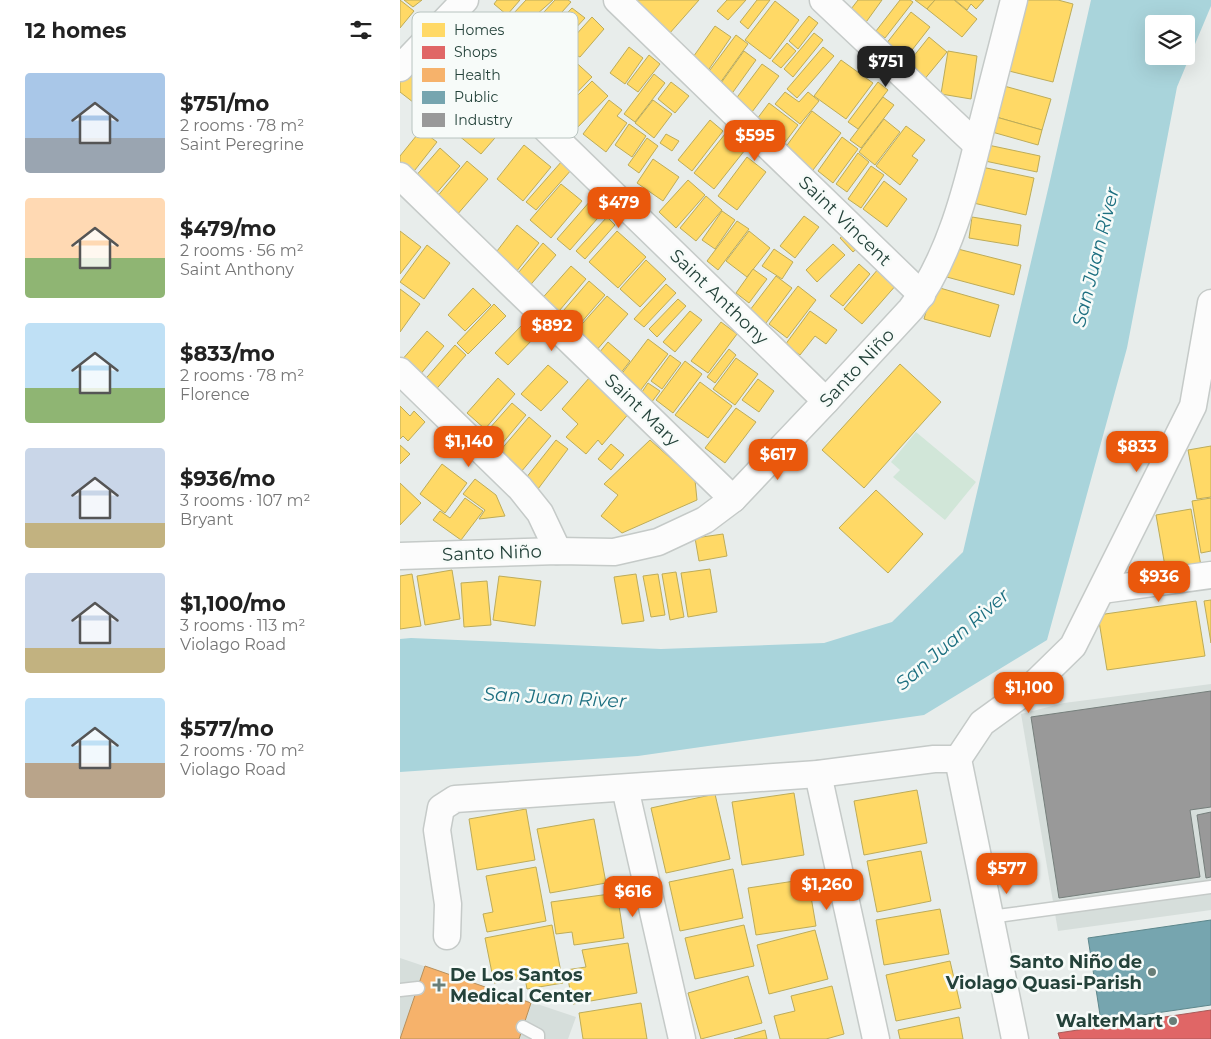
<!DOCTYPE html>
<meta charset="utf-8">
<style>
body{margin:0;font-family:Montserrat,sans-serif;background:#f6f6f6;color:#222;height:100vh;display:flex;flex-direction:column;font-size:19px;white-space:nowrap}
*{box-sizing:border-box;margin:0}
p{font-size:16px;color:#767676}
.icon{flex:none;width:28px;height:28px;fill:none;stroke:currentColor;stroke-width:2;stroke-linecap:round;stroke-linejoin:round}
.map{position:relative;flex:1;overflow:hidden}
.drawer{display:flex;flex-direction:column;background:#fff;width:400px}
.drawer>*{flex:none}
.tools{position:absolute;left:745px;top:15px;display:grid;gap:10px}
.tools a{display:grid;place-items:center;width:50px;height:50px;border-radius:5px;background:#fff;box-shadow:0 5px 20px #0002;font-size:25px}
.price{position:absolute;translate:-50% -42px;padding:0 11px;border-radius:10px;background:#ea580c;color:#fff;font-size:16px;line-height:32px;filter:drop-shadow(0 1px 2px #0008)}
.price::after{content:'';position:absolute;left:50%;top:30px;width:15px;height:11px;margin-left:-8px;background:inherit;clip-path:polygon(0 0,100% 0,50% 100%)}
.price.current{background:#222;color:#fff}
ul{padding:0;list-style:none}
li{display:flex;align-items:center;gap:15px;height:125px;padding:0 25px}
li span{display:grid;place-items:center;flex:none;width:140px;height:100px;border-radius:5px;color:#555}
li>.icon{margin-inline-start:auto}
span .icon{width:60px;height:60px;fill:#fffc;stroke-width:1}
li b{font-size:21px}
h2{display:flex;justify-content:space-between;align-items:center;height:60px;padding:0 25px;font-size:21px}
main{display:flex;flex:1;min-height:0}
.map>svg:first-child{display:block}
</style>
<main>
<section class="drawer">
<h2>12 homes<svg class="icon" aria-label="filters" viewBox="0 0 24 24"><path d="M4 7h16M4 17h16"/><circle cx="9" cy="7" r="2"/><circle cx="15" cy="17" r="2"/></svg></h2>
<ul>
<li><span style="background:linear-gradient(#a9c7e8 65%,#9aa5b1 0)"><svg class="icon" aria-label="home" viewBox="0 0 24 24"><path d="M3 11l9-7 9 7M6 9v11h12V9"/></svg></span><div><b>$751/mo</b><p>2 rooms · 78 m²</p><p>Saint Peregrine</p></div></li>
<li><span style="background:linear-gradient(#ffd9b3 60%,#8fb573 0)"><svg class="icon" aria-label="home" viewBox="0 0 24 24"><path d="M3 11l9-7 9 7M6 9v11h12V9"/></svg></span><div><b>$479/mo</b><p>2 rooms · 56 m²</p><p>Saint Anthony</p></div></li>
<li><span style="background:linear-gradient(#bfe0f5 65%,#8fb573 0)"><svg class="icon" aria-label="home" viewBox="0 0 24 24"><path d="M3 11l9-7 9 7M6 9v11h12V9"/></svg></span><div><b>$833/mo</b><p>2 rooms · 78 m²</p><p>Florence</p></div></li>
<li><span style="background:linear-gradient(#c9d6e8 75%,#c2b280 0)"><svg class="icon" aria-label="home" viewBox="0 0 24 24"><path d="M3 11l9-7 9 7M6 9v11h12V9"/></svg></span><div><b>$936/mo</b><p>3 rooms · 107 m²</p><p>Bryant</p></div></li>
<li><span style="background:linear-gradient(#c9d6e8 75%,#c2b280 0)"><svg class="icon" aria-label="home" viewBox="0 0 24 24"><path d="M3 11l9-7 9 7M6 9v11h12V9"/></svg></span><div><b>$1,100/mo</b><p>3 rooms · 113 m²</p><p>Violago Road</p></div></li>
<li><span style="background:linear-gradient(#bfe0f5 65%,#b9a48a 0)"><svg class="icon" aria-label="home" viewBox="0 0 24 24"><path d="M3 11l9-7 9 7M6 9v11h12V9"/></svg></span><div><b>$577/mo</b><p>2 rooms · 70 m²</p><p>Violago Road</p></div></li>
</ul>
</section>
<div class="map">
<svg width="811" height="1039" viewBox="0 0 811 1039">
<rect width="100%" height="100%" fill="#e8edeb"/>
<!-- built -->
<g fill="#d6dedb">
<polygon points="811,684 811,910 658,931 621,714 664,703"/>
<polygon points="0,958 176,1017 168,1039 0,1039"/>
</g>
<!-- green -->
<polygon fill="#d1e6d8" points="516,432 576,482 545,520 493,477 500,470 491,462"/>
<!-- water -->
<path fill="#a9d4db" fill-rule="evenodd" d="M691,0H811V6L777,87L727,348L647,640L524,715L238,756L0,772V639L11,638L261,649L424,643L492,622L563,552L649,185ZM754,24H786V56H754Z"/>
<!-- homes -->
<g fill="#ffd966" stroke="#bdac59">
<polygon points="0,0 14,11 0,28"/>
<polygon points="4,0 22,0 13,7"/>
<polygon points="97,0 120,0 107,15 94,4"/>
<polygon points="126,0 153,0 128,22 113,14"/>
<polygon points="155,0 168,0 171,2 143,33 132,25"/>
<polygon points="231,0 299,0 269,34"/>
<polygon points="327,0 346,0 328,20 317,11"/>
<polygon points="357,0 370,0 348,29 340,22"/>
<polygon points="458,0 482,0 464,25 448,13"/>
<polygon points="500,0 510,0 513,2 485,38 476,31"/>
<polygon points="515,0 535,0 527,9"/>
<polygon points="535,0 554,0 577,19 562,37 527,9"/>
<polygon points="555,0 584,0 576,9 571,4 567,10"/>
<polygon points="618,0 658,0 673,4 653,82 601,69"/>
<polygon points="375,1 399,20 370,59 345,40"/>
<polygon points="172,8 185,18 159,46 146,35"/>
<polygon points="511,12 530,27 505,59 486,44"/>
<polygon points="409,16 418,23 398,49 389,41"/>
<polygon points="192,17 204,29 180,57 163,49"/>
<polygon points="315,26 331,37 307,72 291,60"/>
<polygon points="414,33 423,40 393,77 384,69"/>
<polygon points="336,35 348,44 320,83 307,74"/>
<polygon points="529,37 547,52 523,81 505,67"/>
<polygon points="387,43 396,51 381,68 372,61"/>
<polygon points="229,47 243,58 225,84 210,73"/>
<polygon points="423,47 434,56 397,98 387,89"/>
<polygon points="344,51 356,60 328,99 316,90"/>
<polygon points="548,51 577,56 571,99 541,94"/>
<polygon points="22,54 67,89 40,123 0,92 0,81"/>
<polygon points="249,55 260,64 238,92 227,84"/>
<polygon points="170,57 192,77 158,112 138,93"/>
<polygon points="441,60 473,83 446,119 414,96"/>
<polygon points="362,64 379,76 352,112 335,100"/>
<polygon points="254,74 265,83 235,122 224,114"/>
<polygon points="192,81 208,96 174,131 158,115"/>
<polygon points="271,82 289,96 275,113 258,99"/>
<polygon points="478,82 488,90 458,129 448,122"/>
<polygon points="597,84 651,99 642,130 589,115"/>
<polygon points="385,92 399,102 408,92 419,101 400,124 375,104"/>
<polygon points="483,97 494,105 461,148 450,140"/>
<polygon points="209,100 222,110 217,116 227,123 206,152 183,134"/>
<polygon points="253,100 272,114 254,138 235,123"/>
<polygon points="369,103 398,125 383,145 354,123"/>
<polygon points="78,111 101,131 81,154 58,135"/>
<polygon points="412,111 441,133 413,170 385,148"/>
<polygon points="589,115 642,130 638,145 585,130"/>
<polygon points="484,119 500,132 475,165 459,152"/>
<polygon points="310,120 323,131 292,171 278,160"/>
<polygon points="229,124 246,136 232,157 215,145"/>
<polygon points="506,126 525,140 512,156 518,160 500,185 476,166"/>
<polygon points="21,130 37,142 11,175 0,166 0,156"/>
<polygon points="266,134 279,141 272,151 260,143"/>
<polygon points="325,134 345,150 314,189 294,173"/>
<polygon points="442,137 458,149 433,183 418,171"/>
<polygon points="247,138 258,146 239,173 228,165"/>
<polygon points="124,145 151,167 123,201 97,179"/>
<polygon points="588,145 640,156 637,172 585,161"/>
<polygon points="40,148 60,166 34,196 14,178"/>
<polygon points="458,153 469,162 447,192 436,184"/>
<polygon points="347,157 366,172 337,210 318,196"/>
<polygon points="253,159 279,177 263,201 237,183"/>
<polygon points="67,161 88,179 56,216 36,198"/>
<polygon points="162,161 172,169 136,210 126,202"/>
<polygon points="471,166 484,175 461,208 448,199"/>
<polygon points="577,166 634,178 626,215 569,202"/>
<polygon points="288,180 305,195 276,228 259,212"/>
<polygon points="484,181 507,199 487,227 463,209"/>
<polygon points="161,184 182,201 151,238 130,220"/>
<polygon points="306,196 322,210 296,241 280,228"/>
<polygon points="191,200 204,211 170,250 157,239"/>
<polygon points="322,211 335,220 315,249 302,240"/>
<polygon points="404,216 419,227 395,258 380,246"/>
<polygon points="207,217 215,225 185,259 176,251"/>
<polygon points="572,217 621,225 618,246 569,238"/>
<polygon points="337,221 349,229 318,270 307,261"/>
<polygon points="117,225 139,243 116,272 94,255"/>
<polygon points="449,230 462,244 453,252 440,238"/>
<polygon points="0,231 21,247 0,274"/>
<polygon points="217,231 246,257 218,288 189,262"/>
<polygon points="349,231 370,248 347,277 326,261"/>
<polygon points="143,243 156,255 127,289 114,278"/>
<polygon points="433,244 445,255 417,282 406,270"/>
<polygon points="27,245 50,263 24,299 0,282"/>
<polygon points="550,247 621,265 614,295 543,276"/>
<polygon points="374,249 393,262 382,279 362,266"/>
<polygon points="246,260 266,279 240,307 220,289"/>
<polygon points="459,264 470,274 443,306 430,296"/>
<polygon points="171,266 186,279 154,317 138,303"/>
<polygon points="479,268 497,284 462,324 444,309"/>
<polygon points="353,269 367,279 349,303 336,293"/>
<polygon points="376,276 392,288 366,323 350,310"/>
<polygon points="189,281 205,295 173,332 157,318"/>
<polygon points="266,284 276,293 244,327 234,319"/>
<polygon points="398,286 416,300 387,338 369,324"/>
<polygon points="533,286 599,305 590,337 524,319"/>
<polygon points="73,288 91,305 65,331 48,315"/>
<polygon points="0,289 20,304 0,332"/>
<polygon points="207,296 228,314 195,352 174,333"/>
<polygon points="278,299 286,306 257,337 249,329"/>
<polygon points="94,304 106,316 68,354 57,343"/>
<polygon points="290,311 302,320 275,352 263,342"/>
<polygon points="410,311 437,330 426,344 415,336 400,355 385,345"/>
<polygon points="321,322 337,334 308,373 291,361"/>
<polygon points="122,325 135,337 108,365 95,353"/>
<polygon points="27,331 44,346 19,376 1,361"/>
<polygon points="248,339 268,354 237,395 217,380"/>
<polygon points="208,342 230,361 217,378 194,359"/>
<polygon points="55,345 66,355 32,394 21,384"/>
<polygon points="329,349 336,355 315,383 307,377"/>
<polygon points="270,355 281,363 262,389 251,381"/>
<polygon points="336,358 358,374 335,405 313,389"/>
<polygon points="285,361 302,374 273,413 256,400"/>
<polygon points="500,364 541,402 464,488 422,450"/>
<polygon points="148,365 168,382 141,411 121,394"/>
<polygon points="190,377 230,412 202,445 198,440 186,454 166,437 178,424 162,409"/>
<polygon points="98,378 115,394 85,429 67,413"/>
<polygon points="358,379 374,391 359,412 342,400"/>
<polygon points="300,382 332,406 308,438 275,415"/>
<polygon points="248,383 260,391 251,403 240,395"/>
<polygon points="112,403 126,415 96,451 81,438"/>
<polygon points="0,406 10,416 14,411 25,422 8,441 3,436 0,439"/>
<polygon points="336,408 356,422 325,463 305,448"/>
<polygon points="129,417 151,436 116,478 93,459"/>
<polygon points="156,440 168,449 135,493 122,483"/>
<polygon points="250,440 295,480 297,500 222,533 201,516 218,495 204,484"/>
<polygon points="211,444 224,455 211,470 198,459"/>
<polygon points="0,445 10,454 0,464"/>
<polygon points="811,446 811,497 797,499 788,450"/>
<polygon points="42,464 67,483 45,513 20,494"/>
<polygon points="75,479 96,495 105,516 79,519 85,510 63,494"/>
<polygon points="0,483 21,503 0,525"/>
<polygon points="476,490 523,534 488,573 439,528"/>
<polygon points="65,498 83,511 61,540 33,520 40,511 50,518"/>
<polygon points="811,498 811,551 801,553 792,501"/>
<polygon points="791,509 801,566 766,572 756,515"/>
<polygon points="323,534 327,556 299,561 295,538"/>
<polygon points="310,569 317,612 288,617 281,573"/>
<polygon points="52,570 60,619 25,625 17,576"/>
<polygon points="276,572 284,617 270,620 262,574"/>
<polygon points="12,574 21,626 0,629 0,576"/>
<polygon points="236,574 244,621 222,624 214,577"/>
<polygon points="258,574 265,615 251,617 243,576"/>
<polygon points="99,576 141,581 135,626 93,620"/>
<polygon points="87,581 91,625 64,627 61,583"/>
<polygon points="811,600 811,643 804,601"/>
<polygon points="796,601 805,656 707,670 698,615"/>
<polygon points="517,790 527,843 464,855 454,801"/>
<polygon points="394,793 404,855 342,865 332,802"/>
<polygon points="315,794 330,859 266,873 251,808"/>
<polygon points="126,809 135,860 77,870 69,819"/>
<polygon points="194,819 206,883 150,893 137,829"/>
<polygon points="521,851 531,901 477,912 467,861"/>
<polygon points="136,867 146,921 87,932 83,914 93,912 86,876"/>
<polygon points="333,869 343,918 280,931 269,882"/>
<polygon points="408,879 416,926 356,935 348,888"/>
<polygon points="217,893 224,938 174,945 172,932 156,934 151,902"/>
<polygon points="540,909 549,954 484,965 476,920"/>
<polygon points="152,925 163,983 127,989 125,978 94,983 85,938"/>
<polygon points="344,925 354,966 295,979 285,938"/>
<polygon points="415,930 428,979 369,994 357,945"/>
<polygon points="228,943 237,993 173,1004 166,970 186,967 182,950"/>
<polygon points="550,961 561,1008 496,1021 486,975"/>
<polygon points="348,976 362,1023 301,1039 288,993"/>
<polygon points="432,986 444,1034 426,1039 380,1039 374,1016 395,1011 391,996"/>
<polygon points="241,1003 247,1039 183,1039 179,1013"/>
<polygon points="559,1017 563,1039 500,1039 498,1030"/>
<polygon points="365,1030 367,1039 334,1039"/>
</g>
<!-- shops -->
<polygon fill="#e06666" stroke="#a85b59" points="811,1010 811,1039 660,1039 658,1033"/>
<!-- health -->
<polygon fill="#f6b26b" stroke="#b7905c" points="25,966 131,1003 119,1039 0,1039"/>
<!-- public -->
<polygon fill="#76a5af" stroke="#5d878c" points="811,920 811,1005 701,1021 688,938"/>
<!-- industry -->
<g fill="#999" stroke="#767f7c">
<polygon points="811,691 811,807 790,810 800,877 659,898 631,717"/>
<polygon points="811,812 811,877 806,878 797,815"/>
</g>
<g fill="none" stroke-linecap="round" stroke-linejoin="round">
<defs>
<g id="service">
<polyline points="590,917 811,887"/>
<polyline points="0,990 18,988"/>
<polyline points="123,1027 138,1035 138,1039"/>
</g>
<g id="minor">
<polyline points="217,0 522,295"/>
<polyline points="423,0 577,145"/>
<polyline points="40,26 426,401"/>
<polyline points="0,68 65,0"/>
<polyline points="0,176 333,499"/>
<polyline points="0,371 120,488 140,513 158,551"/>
<path d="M0,556L158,551L214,552L258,542L305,520L333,499L426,401L511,309C549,260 567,188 581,129C592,86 603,43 614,0"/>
<polyline points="702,590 811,575"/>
<polyline points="418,774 476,1039"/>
<polyline points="225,788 282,1039"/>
<polyline points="47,936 48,904 37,830 41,808 55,799 418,774 534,759 558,759"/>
<polyline points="615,1039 558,759 582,723 629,689 673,646 793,406 811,303"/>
</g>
</defs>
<!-- service casing -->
<use href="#service" stroke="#c5cac8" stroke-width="15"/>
<!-- minor casing -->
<use href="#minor" stroke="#c5cac8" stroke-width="29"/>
<!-- service -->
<use href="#service" stroke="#fcfcfc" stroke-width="12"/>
<!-- minor -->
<use href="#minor" stroke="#fcfcfc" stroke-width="26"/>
</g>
<!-- markers -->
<g fill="#697e78" stroke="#f7fbf9" stroke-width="2">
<circle cx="752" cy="972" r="5"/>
<path d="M36.5 977.5h5v5h5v5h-5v5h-5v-5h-5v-5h5z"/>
<circle cx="773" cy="1021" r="5"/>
</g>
<g text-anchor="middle" stroke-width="5" stroke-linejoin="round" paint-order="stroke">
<!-- street labels -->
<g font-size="18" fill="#24423a" stroke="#f7fbf9">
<text transform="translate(445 221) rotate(44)" y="6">Saint Vincent</text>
<text transform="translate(319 297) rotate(44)" y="6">Saint Anthony</text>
<text transform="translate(457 368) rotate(-47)" y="6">Santo Niño</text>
<text transform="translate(242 410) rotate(44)" y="6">Saint Mary</text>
<text transform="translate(92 553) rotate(-2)" y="6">Santo Niño</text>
</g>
<!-- poi labels -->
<g font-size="18" font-weight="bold" fill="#24423a" stroke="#f7fbf9" text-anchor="end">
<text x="742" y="968">Santo Niño de<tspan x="742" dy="21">Violago Quasi-Parish</tspan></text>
<text x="50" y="981" text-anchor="start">De Los Santos<tspan x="50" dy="21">Medical Center</tspan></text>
<text x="763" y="1027">WalterMart</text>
</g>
<!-- water labels -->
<g font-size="19" font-style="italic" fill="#1c6f80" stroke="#f7fbf9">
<text transform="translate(695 257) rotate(-76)" y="7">San Juan River</text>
<text transform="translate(552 639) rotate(-41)" y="7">San Juan River</text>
<text transform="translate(155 697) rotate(3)" y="7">San Juan River</text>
</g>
</g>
<!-- legend -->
<rect x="12" y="12" width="166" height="126" rx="8" fill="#f7fbf9" stroke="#b8c4c0" stroke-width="1"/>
<rect x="22" y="23" width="23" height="14" fill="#ffd966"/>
<rect x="22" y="46" width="23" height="13" fill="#e06666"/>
<rect x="22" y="68" width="23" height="14" fill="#f6b26b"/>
<rect x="22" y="91" width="23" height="13" fill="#76a5af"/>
<rect x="22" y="113" width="23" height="14" fill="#999"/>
<g font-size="14" fill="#24423a">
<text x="54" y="35">Homes</text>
<text x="54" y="57">Shops</text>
<text x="54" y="80">Health</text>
<text x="54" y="102">Public</text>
<text x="54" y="125">Industry</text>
</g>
</svg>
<div class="tools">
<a><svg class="icon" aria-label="layers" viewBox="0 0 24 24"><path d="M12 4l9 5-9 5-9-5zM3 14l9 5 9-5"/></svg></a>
</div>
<b class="price current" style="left:486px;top:88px">$751</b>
<b class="price" style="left:355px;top:162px">$595</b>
<b class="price" style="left:219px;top:229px">$479</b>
<b class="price" style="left:152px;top:352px">$892</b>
<b class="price" style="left:69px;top:468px">$1,140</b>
<b class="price" style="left:737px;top:473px">$833</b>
<b class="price" style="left:378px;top:481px">$617</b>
<b class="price" style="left:759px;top:603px">$936</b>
<b class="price" style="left:629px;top:714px">$1,100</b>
<b class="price" style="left:607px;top:895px">$577</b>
<b class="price" style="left:427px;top:911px">$1,260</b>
<b class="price" style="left:233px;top:918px">$616</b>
</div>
</main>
